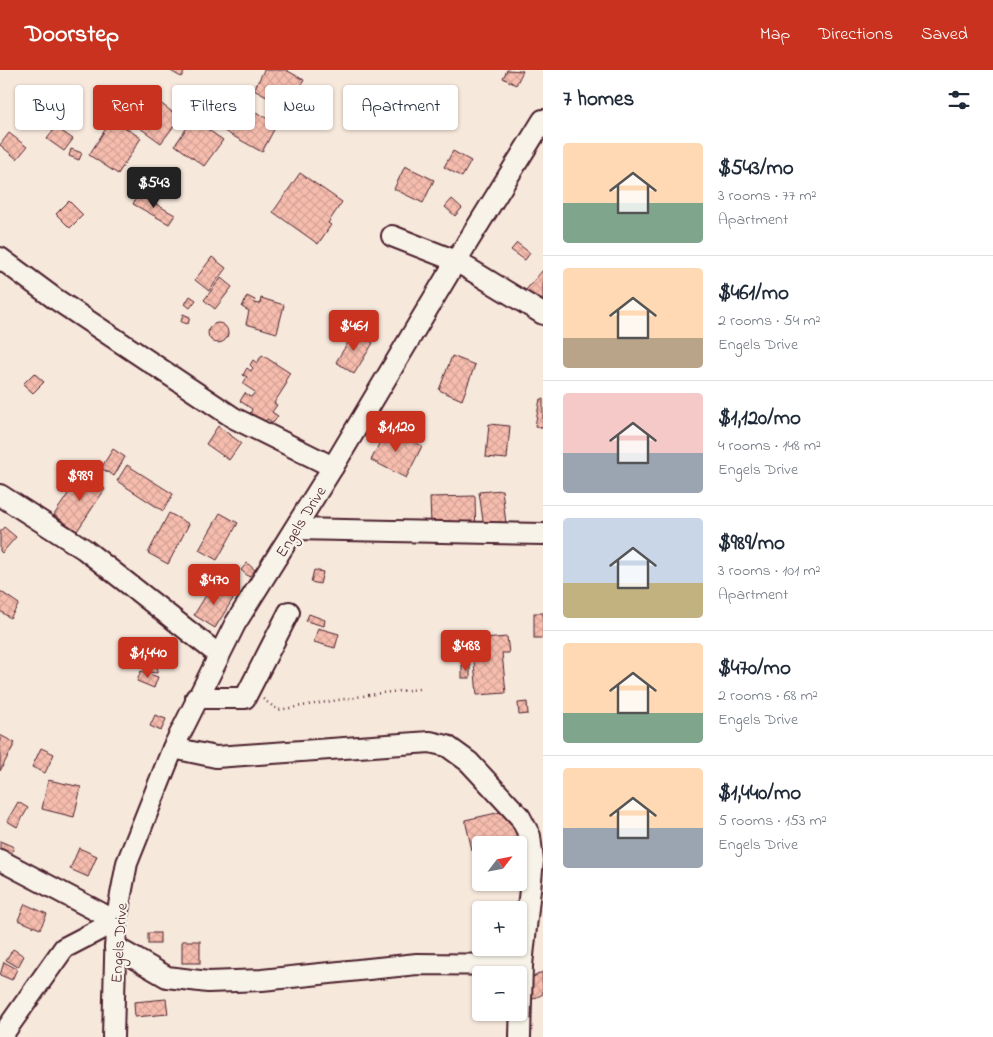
<!DOCTYPE html>
<meta charset="utf-8">
<style>
body{margin:0;font-family:"Indie Flower",sans-serif;background:#f2f2f3;color:#1f2937;height:100vh;display:flex;flex-direction:column;font-size:19px;white-space:nowrap}
*{box-sizing:border-box;margin:0}
p{font-size:16px;color:#747a83}
.icon{flex:none;width:28px;height:28px;fill:none;stroke:currentColor;stroke-width:2;stroke-linecap:round;stroke-linejoin:round}
.map{position:relative;flex:1;overflow:hidden}
.details{display:flex;flex-direction:column;background:#fff;width:450px}
.details>*{flex:none}
.hud{position:absolute;left:15px;top:15px;width:452px;height:45px;display:flex;gap:10px}
.needle{width:32px;rotate:58deg}
.fabs{position:absolute;left:472px;top:766px;display:grid;gap:10px}
.fabs a{display:grid;place-items:center;width:55px;height:55px;border-radius:5px;background:#fff;box-shadow:0 1px 4px #0004;font-size:25px}
.price{position:absolute;translate:-50% -42px;padding:0 11px;border-radius:5px;background:#c8321e;color:#fff;font-size:16px;line-height:32px;filter:drop-shadow(0 1px 2px #0008)}
.price::after{content:'';position:absolute;left:50%;top:30px;width:15px;height:11px;margin-left:-8px;background:inherit;clip-path:polygon(0 0,100% 0,50% 100%)}
.price.selected{background:#222;color:#fff}
ul{padding:0;list-style:none}
li{display:flex;align-items:center;gap:15px;height:125px;padding:0 20px}
li+li{border-top:1px solid #e0e1e3}
li span{display:grid;place-items:center;flex:none;width:140px;height:100px;border-radius:5px;color:#555}
li>.icon{margin-inline-start:auto}
span .icon{width:60px;height:60px;fill:#fffc;stroke-width:1}
li b{font-size:21px}
h2{display:flex;justify-content:space-between;align-items:center;height:60px;padding:0 20px;font-size:21px}
.pill{padding:0 18px;border-radius:5px;background:#fff;box-shadow:0 1px 4px #0004;font-size:18px;line-height:45px}
.pill.selected{background:#c8321e;color:#fff}
header{display:flex;align-items:center;gap:30px;box-sizing:border-box;height:70px;padding:0 25px;background:#c8321e;color:#fff}
header strong{font-size:24px}
nav{display:flex;gap:28px;margin-inline-start:auto;font-size:18px}
main{display:flex;flex:1;min-height:0}
.map>svg:first-child{display:block}
</style>
<header>
<strong>Doorstep</strong>
<nav><a>Map</a><a>Directions</a><a>Saved</a></nav>
</header>
<main>
<div class="map">
<svg width="543" height="967" viewBox="0 0 543 967">
<defs>
<pattern id="building-cross-hatch" width="8" height="8" patternUnits="userSpaceOnUse" patternTransform="scale(1.25)"><rect width="8" height="8" fill="#f6bdae"/><path d="M0 0l8 8M0 8l8-8" fill="none" stroke="#d4a296"/></pattern>
</defs>
<rect width="100%" height="100%" fill="#f7e8dc"/>
<filter id="ink" filterUnits="userSpaceOnUse"><feTurbulence type="fractalNoise" baseFrequency=".02" numOctaves="2"/><feDisplacementMap in="SourceGraphic" scale="10" xChannelSelector="R" yChannelSelector="G"/><feConvolveMatrix kernelMatrix="1 2 1 2 8 2 1 2 1" color-interpolation-filters="sRGB"/></filter>
<g filter="url(#ink)">
<!-- building -->
<g fill="url(#building-cross-hatch)" stroke="#4a1f2b">
<polygon points="169,0 186,0 181,7"/>
<polygon points="264,0 286,0 304,10 288,39 254,20"/>
<polygon points="507,0 523,1 516,15 503,8"/>
<polygon points="159,32 180,48 161,73 140,58"/>
<polygon points="239,33 277,54 262,82 224,61"/>
<polygon points="64,39 76,43 71,57 60,53"/>
<polygon points="112,49 141,68 118,104 89,85"/>
<polygon points="193,49 223,70 204,96 175,75"/>
<polygon points="56,57 73,69 64,81 47,69"/>
<polygon points="9,63 27,77 17,89 0,75"/>
<polygon points="71,79 82,83 79,90 69,86"/>
<polygon points="453,81 471,91 462,107 444,97"/>
<polygon points="405,96 434,110 423,133 394,119"/>
<polygon points="300,103 342,132 328,153 331,155 318,174 273,142"/>
<polygon points="138,124 175,145 169,154 133,134"/>
<polygon points="452,129 462,138 455,146 445,137"/>
<polygon points="69,131 83,145 70,158 56,144"/>
<polygon points="517,173 530,183 525,190 511,180"/>
<polygon points="212,187 226,198 209,221 195,210"/>
<polygon points="543,200 543,236 525,221"/>
<polygon points="221,208 232,217 215,239 204,230"/>
<polygon points="190,226 196,230 190,238 185,234"/>
<polygon points="247,226 255,230 254,233 260,234 261,228 284,235 277,263 246,254 249,241 242,237"/>
<polygon points="183,244 190,247 188,254 181,252"/>
<circle cx="218" cy="263" r="10"/>
<polygon points="355,261 373,273 354,304 336,292"/>
<polygon points="262,285 290,303 285,311 287,313 274,333 277,335 272,342 278,346 273,353 267,349 264,353 250,344 252,339 240,331 245,323 251,327 255,322 243,314 247,307 243,305 247,298 251,301 253,298 250,295 253,290 257,293"/>
<polygon points="452,286 475,295 462,330 439,320"/>
<polygon points="34,303 44,312 33,323 23,314"/>
<polygon points="540,329 543,329 543,358 535,356"/>
<polygon points="408,345 417,352 410,361 401,354"/>
<polygon points="489,354 510,356 507,389 486,387"/>
<polygon points="218,356 241,373 229,390 206,374"/>
<polygon points="387,358 422,376 406,408 371,390"/>
<polygon points="113,379 125,387 114,406 101,398"/>
<polygon points="127,395 173,424 163,441 117,411"/>
<polygon points="82,403 105,419 77,461 54,445"/>
<polygon points="502,420 507,462 485,465 479,422"/>
<polygon points="475,426 476,472 439,472 438,455 431,455 430,427"/>
<polygon points="169,443 189,454 168,494 148,483"/>
<polygon points="220,443 238,453 217,490 199,480"/>
<polygon points="4,457 16,467 2,483 0,481 0,462"/>
<polygon points="247,493 255,500 249,507 241,500"/>
<polygon points="314,500 323,502 320,514 311,512"/>
<polygon points="213,514 234,527 215,558 194,545"/>
<polygon points="0,521 19,534 10,548 0,541"/>
<rect x="534" y="543" width="9" height="25"/>
<polygon points="309,544 325,550 324,556 306,551"/>
<polygon points="318,558 339,564 335,578 314,572"/>
<polygon points="507,567 509,583 502,583 506,623 477,625 472,570"/>
<polygon points="150,589 158,589 157,603 149,602"/>
<rect x="462" y="595" width="8" height="13"/>
<polygon points="141,601 158,607 154,618 137,611"/>
<polygon points="527,632 528,644 519,645 518,633"/>
<polygon points="155,645 166,649 161,661 150,656"/>
<polygon points="0,665 15,673 0,701"/>
<polygon points="41,678 54,684 45,703 32,697"/>
<polygon points="48,710 81,717 74,747 42,739"/>
<polygon points="18,732 28,738 17,757 7,751"/>
<polygon points="510,740 517,769 493,775 481,775 481,778 472,780 465,750"/>
<polygon points="0,771 14,777 8,792 0,789"/>
<polygon points="79,778 97,786 88,807 70,799"/>
<polygon points="25,834 47,844 40,859 18,850"/>
<rect x="148" y="863" width="12" height="11"/>
<rect x="182" y="871" width="18" height="22"/>
<polygon points="13,879 24,886 18,897 6,890"/>
<polygon points="4,892 17,899 12,910 0,905"/>
<polygon points="542,902 543,924 533,929 523,913"/>
<polygon points="166,929 168,944 135,947 134,932"/>
</g>
<g fill="none" stroke-linecap="round" stroke-linejoin="round">
<defs>
<g id="minor">
<polyline points="392,166 456,191 543,244"/>
<polyline points="0,188 54,228 234,348 333,397"/>
<polyline points="0,425 84,479 219,585"/>
<polyline points="295,459 543,464"/>
<polyline points="196,628 245,628 289,542"/>
<polyline points="173,678 216,687 430,672 447,676 469,692 520,747 530,766 533,791 522,895 520,967"/>
<polyline points="0,790 116,851"/>
<polyline points="115,877 167,907 208,912 262,910 417,894 522,895"/>
<polyline points="1,967 64,878 116,851"/>
<polyline points="113,967 116,851 127,793 173,678 235,554 333,397 456,191 543,50"/>
</g>
</defs>
<!-- minor casing -->
<use href="#minor" stroke="#4a1f2b" stroke-width="24"/>
<!-- path -->
<polyline stroke="#4a1f2b" stroke-width="2.5" stroke-dasharray="1 4" stroke-linecap="butt" points="263,629 278,640 381,623 419,619"/>
<!-- minor -->
<use href="#minor" stroke="#f7f3e8" stroke-width="20"/>
</g>
</g>
<g text-anchor="middle" stroke-width="4.5" stroke-linejoin="round" paint-order="stroke">
<!-- street labels -->
<g font-size="16" fill="#4a1f2b" stroke="#f7f3e8">
<text transform="translate(300 451) rotate(-58)" y="6">Engels Drive</text>
<text transform="translate(118 873) rotate(-86)" y="6">Engels Drive</text>
</g>
</g>
</svg>
<div class="fabs">
<a><svg class="needle" viewBox="-14 -14 28 28"><path d="M0-13l5 13h-10z" fill="#e53935"/><path d="M0 13l5-13h-10z" fill="#747a83"/></svg></a>
<a>+</a>
<a>−</a>
</div>
<b class="price selected" style="left:154px;top:139px">$543</b>
<b class="price" style="left:354px;top:282px">$461</b>
<b class="price" style="left:396px;top:383px">$1,120</b>
<b class="price" style="left:80px;top:432px">$989</b>
<b class="price" style="left:214px;top:536px">$470</b>
<b class="price" style="left:466px;top:602px">$488</b>
<b class="price" style="left:148px;top:609px">$1,440</b>
<div class="hud">
<a class="pill">Buy</a>
<a class="pill selected">Rent</a>
<a class="pill">Filters</a>
<a class="pill">New</a>
<a class="pill">Apartment</a>
</div>
</div>
<section class="details">
<h2>7 homes<svg class="icon" aria-label="filters" viewBox="0 0 24 24"><path d="M4 7h16M4 17h16"/><circle cx="9" cy="7" r="2"/><circle cx="15" cy="17" r="2"/></svg></h2>
<ul>
<li><span style="background:linear-gradient(#ffd9b3 60%,#7fa58c 0)"><svg class="icon" aria-label="home" viewBox="0 0 24 24"><path d="M3 11l9-7 9 7M6 9v11h12V9"/></svg></span><div><b>$543/mo</b><p>3 rooms · 77 m²</p><p>Apartment</p></div></li>
<li><span style="background:linear-gradient(#ffd9b3 70%,#b9a48a 0)"><svg class="icon" aria-label="home" viewBox="0 0 24 24"><path d="M3 11l9-7 9 7M6 9v11h12V9"/></svg></span><div><b>$461/mo</b><p>2 rooms · 54 m²</p><p>Engels Drive</p></div></li>
<li><span style="background:linear-gradient(#f6c9c9 60%,#9aa5b1 0)"><svg class="icon" aria-label="home" viewBox="0 0 24 24"><path d="M3 11l9-7 9 7M6 9v11h12V9"/></svg></span><div><b>$1,120/mo</b><p>4 rooms · 148 m²</p><p>Engels Drive</p></div></li>
<li><span style="background:linear-gradient(#c9d6e8 65%,#c2b280 0)"><svg class="icon" aria-label="home" viewBox="0 0 24 24"><path d="M3 11l9-7 9 7M6 9v11h12V9"/></svg></span><div><b>$989/mo</b><p>3 rooms · 101 m²</p><p>Apartment</p></div></li>
<li><span style="background:linear-gradient(#ffd9b3 70%,#7fa58c 0)"><svg class="icon" aria-label="home" viewBox="0 0 24 24"><path d="M3 11l9-7 9 7M6 9v11h12V9"/></svg></span><div><b>$470/mo</b><p>2 rooms · 68 m²</p><p>Engels Drive</p></div></li>
<li><span style="background:linear-gradient(#ffd9b3 60%,#9aa5b1 0)"><svg class="icon" aria-label="home" viewBox="0 0 24 24"><path d="M3 11l9-7 9 7M6 9v11h12V9"/></svg></span><div><b>$1,440/mo</b><p>5 rooms · 153 m²</p><p>Engels Drive</p></div></li>
</ul>
</section>
</main>
